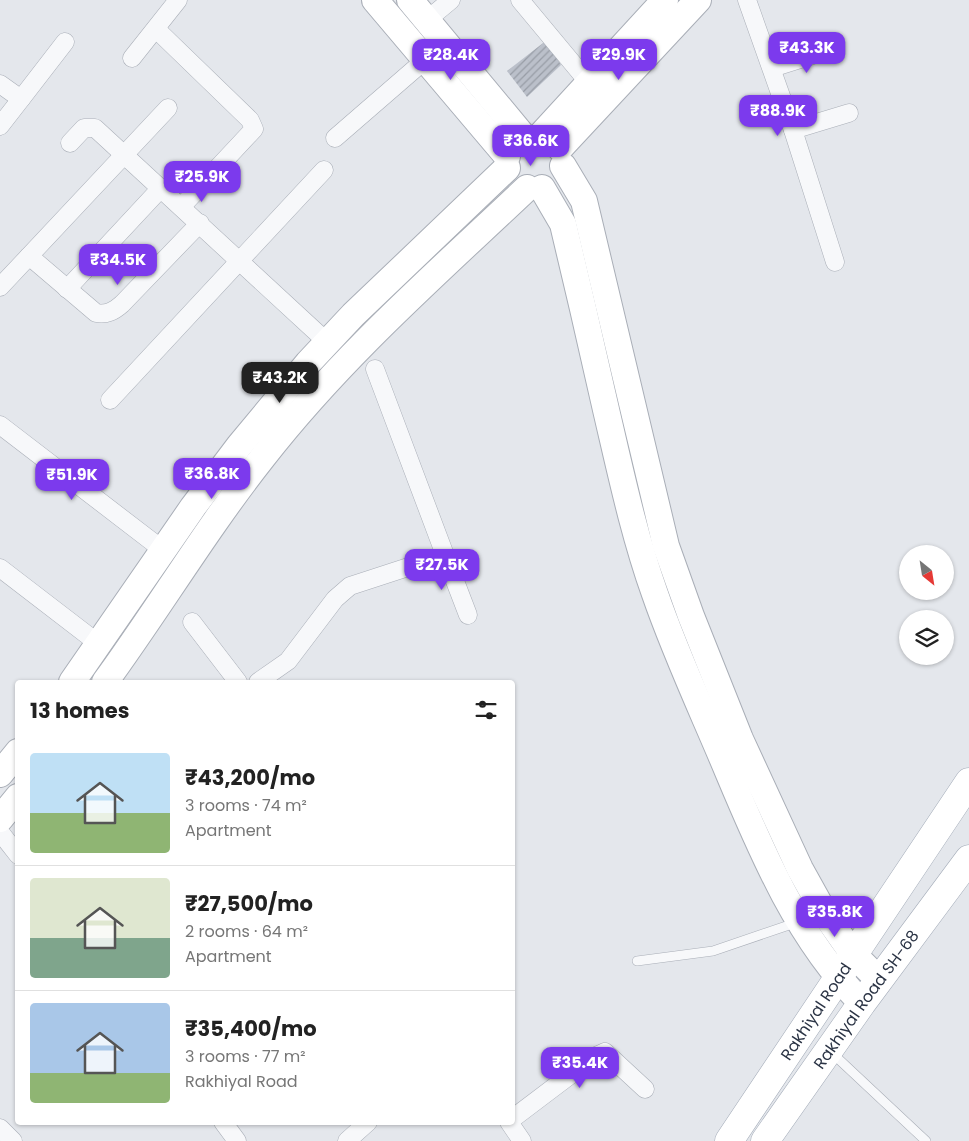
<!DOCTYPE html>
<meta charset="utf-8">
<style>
body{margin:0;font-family:Poppins,sans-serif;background:#f2f2f2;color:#222;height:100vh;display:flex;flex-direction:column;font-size:19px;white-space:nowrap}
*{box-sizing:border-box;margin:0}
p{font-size:16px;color:#767676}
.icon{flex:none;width:28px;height:28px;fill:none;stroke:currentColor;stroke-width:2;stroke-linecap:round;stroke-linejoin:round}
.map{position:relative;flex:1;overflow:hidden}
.panel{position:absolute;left:15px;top:680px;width:500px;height:445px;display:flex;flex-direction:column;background:#fff;border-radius:5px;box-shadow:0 1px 4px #0004}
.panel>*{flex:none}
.needle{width:32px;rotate:150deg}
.fabs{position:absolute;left:899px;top:545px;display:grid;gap:10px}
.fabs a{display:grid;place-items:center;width:55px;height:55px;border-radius:50%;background:#fff;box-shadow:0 1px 4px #0004;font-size:25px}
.price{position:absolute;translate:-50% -42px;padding:0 11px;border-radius:10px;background:#7c3aed;color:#fff;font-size:16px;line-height:32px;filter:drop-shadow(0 1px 2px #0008)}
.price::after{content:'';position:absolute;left:50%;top:30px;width:15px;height:11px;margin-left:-8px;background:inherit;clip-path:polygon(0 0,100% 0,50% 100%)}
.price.current{background:#222;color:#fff}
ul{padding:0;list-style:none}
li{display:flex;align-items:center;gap:15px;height:125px;padding:0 15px}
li+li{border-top:1px solid #e0e0e0}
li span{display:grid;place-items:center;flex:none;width:140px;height:100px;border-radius:5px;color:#555}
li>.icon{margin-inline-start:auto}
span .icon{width:60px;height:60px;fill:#fffc;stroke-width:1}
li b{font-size:21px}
h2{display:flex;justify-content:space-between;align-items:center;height:60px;padding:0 15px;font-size:21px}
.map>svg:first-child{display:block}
</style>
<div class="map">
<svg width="969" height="1141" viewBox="0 0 969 1141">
<defs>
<pattern id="building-hatch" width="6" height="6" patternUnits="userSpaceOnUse" patternTransform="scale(1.25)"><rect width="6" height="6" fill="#bbc0ca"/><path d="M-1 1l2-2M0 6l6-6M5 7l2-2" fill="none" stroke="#989da6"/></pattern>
</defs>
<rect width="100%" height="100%" fill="#e4e7ec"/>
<!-- building -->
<polygon fill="url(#building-hatch)" points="547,40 561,65 527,97 507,71"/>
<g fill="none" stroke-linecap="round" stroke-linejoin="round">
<defs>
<g id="lane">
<polyline points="637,961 713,951 798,922"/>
<polyline points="831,1052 926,1141"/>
</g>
<g id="street">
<polyline points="520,0 589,83"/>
<polyline points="747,0 793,130 835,262"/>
<polyline points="427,20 451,0"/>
<polyline points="156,29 250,120 254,129 182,206"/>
<polyline points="132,58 178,0"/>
<polyline points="772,68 832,49"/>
<polyline points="0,84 21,99 65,42"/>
<polyline points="0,126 21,99"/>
<polyline points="793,130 849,113"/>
<polyline points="335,138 425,60"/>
<polyline points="70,143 84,128 95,128 327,342"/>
<path d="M29,256L96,313C107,315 114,311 122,304L200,223"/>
<polyline points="0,287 168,108"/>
<polyline points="67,289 161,188"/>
<polyline points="110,400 324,170"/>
<polyline points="0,425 163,550"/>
<polyline points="445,555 468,615"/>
<polyline points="0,568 99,644"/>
<polyline points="192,622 238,682"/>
<polyline points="258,682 288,661 335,599 350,586 445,555 375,369"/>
<polyline points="0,832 18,855"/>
<polyline points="512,1119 594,1057 605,1052 645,1089"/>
<polyline points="223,1122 237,1141"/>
<polyline points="509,1122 522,1141"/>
<polyline points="0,1128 13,1141"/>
<polyline points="347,1141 368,1122"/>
</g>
<g id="secondary">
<polyline points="375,0 507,156"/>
<polyline points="410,0 523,136"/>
<polyline points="542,134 665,0"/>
<polyline points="560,148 698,0"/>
<polyline points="563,166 584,201 666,546 691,616 740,739 800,869 825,914 853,954 879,980"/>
<path d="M542,188L563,224C578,287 593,351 607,414C621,474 634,535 655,594C676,655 704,714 729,774C763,855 799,940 862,1003"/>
<polyline points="72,682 193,507 239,446 308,363 353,315 507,168"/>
<path d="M105,682C159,608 206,529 263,457C341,357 436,274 527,188"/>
<polyline points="0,774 18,752"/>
<polyline points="0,819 18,797"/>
</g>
<g id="primary">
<path id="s1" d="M729,1141L969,782"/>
<path id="s2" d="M765,1141L862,1003L969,859"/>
</g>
</defs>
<!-- lane casing -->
<use href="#lane" stroke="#a9aeb7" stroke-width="10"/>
<!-- street casing -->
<use href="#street" stroke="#a9aeb7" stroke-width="19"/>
<!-- secondary casing -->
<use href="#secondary" stroke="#a9aeb7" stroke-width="28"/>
<!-- primary casing -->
<use href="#primary" stroke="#a3abb8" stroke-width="29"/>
<!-- lane -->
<use href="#lane" stroke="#f7f8fa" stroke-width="9"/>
<!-- street -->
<use href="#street" stroke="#f7f8fa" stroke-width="18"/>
<!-- secondary -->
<use href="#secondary" stroke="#fff" stroke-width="26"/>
<!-- primary -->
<use href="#primary" stroke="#fff" stroke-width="28"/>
</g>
<g text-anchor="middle" stroke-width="5" stroke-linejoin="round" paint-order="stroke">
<!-- street labels -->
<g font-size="16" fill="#2b3445" stroke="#f4f6f9">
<text dy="6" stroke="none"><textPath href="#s2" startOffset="174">Rakhiyal Road SH-68</textPath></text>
<text dy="6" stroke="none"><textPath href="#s1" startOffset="156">Rakhiyal Road</textPath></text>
</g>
</g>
</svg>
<div class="fabs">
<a><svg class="needle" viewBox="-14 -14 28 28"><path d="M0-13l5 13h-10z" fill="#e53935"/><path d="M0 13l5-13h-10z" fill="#767676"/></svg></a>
<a><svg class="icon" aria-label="layers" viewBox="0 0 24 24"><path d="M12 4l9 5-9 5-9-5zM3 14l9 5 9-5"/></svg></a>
</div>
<b class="price" style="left:807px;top:74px">₹43.3K</b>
<b class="price" style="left:451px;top:81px">₹28.4K</b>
<b class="price" style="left:619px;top:81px">₹29.9K</b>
<b class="price" style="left:778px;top:137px">₹88.9K</b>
<b class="price" style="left:531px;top:167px">₹36.6K</b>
<b class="price" style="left:202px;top:203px">₹25.9K</b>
<b class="price" style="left:118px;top:286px">₹34.5K</b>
<b class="price current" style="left:280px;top:404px">₹43.2K</b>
<b class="price" style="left:212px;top:500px">₹36.8K</b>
<b class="price" style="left:72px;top:501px">₹51.9K</b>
<b class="price" style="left:442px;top:591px">₹27.5K</b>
<b class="price" style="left:835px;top:938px">₹35.8K</b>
<b class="price" style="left:580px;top:1089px">₹35.4K</b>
<section class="panel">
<h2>13 homes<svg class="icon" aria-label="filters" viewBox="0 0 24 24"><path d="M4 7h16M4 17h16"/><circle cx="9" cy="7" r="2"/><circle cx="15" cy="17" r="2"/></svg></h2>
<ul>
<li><span style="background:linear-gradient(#bfe0f5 60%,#8fb573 0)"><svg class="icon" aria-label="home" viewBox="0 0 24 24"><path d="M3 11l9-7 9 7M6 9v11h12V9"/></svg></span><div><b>₹43,200/mo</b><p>3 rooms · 74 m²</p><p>Apartment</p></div></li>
<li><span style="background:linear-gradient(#dfe7d0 60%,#7fa58c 0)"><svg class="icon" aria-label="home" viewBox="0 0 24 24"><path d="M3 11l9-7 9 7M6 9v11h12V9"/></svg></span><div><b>₹27,500/mo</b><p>2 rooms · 64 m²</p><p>Apartment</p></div></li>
<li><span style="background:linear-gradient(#a9c7e8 70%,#8fb573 0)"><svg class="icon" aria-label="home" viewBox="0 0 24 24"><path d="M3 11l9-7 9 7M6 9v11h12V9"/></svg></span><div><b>₹35,400/mo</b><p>3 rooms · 77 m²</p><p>Rakhiyal Road</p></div></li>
</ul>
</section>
</div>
